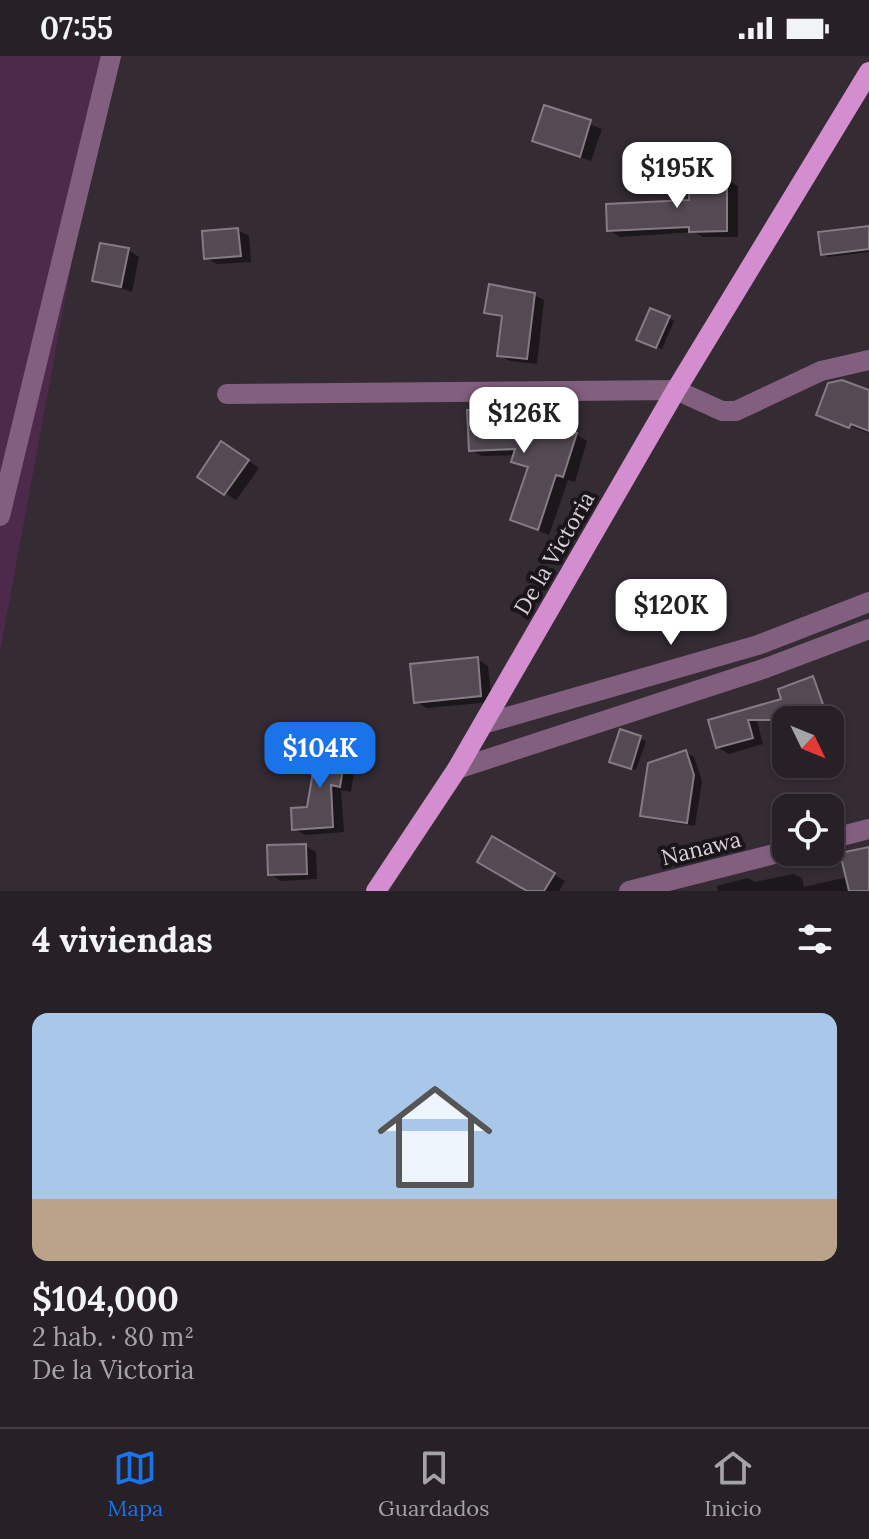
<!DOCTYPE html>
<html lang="es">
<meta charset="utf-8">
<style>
body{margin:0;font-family:Lora,serif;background:#2f282e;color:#f1f3f6;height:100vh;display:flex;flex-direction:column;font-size:30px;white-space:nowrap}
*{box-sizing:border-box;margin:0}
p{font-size:26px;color:#a4a3a7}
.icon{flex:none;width:44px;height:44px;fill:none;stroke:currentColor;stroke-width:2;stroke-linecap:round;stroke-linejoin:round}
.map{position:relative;height:835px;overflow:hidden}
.side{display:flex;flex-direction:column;background:#272026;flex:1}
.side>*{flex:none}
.needle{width:52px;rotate:133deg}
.fabs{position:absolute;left:772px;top:650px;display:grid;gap:16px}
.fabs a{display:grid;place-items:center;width:72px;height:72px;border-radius:16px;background:#272026;box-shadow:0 2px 6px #0004,0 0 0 2px #433e43;font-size:40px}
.price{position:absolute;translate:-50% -68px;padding:0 18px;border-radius:16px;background:#fff;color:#222;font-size:26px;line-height:52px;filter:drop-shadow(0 2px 4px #0008)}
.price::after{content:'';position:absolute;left:50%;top:48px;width:24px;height:18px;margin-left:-12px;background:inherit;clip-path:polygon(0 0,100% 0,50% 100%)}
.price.selected{background:#1a73e8;color:#fff}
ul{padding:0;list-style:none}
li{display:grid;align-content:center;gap:16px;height:424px;padding:0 32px}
li span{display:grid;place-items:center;height:248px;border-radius:16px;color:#555}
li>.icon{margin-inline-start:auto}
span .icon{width:144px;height:144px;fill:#fffc;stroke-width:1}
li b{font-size:34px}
h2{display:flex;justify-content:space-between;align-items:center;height:96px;padding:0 32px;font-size:34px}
.status{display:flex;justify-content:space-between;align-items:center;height:56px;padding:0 40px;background:#272026;direction:ltr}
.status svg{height:22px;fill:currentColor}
.tab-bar{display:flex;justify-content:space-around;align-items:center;height:112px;border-top:2px solid #433e43;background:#272026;font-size:22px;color:#a4a3a7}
.tab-bar a{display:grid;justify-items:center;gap:4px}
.tab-bar .selected{color:#1a73e8}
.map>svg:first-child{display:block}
</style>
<div class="status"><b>07:55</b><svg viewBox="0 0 49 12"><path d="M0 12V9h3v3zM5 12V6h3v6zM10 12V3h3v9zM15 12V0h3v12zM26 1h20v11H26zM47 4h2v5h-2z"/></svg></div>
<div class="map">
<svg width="869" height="835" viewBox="0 0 869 835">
<rect width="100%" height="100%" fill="#342b33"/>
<!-- green -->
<polygon fill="#4d294c" points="0,0 110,0 0,596"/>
<!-- shadow -->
<g fill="#0007">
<polygon points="545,51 602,73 591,105 534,84"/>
<polygon points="726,123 738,130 738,181 703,181 695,176 620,181 609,174 691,146"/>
<polygon points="869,171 869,196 828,201 823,198"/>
<polygon points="238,174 249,180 251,206 217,208 206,202"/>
<polygon points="128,194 139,201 132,236 95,224"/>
<polygon points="534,239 544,244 537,308 510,305 500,299 504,263 486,256"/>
<polygon points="669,262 674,265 662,293 643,285"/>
<polygon points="869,336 869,377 818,359"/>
<polygon points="576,378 587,385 575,426 568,424 549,479 513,464 530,413 514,405 515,399 482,400 470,394"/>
<polygon points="233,394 259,412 236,444 199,420"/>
<polygon points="477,603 488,610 492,646 427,652 416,646"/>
<polygon points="756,662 763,688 729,698 717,691 710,665"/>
<polygon points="621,676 646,685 636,714 617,708"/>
<polygon points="328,684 339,690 340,701 355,709 351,736 341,734 344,776 306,779 294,773 308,753"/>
<polygon points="685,696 694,701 702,725 695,770 651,763 642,758"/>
<polygon points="493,783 565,825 559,835 531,835"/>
<polygon points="305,790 316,796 317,823 281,825 270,818"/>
<polygon points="869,793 869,835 718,835 717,830 748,822 755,826 793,818 802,822 804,831 848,821"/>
</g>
<!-- building -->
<g fill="#544a53" stroke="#857b84" stroke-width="2">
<polygon points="544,49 591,64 580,101 532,85"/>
<polygon points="727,121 727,175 689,176 689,171 607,175 606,148 689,144 690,122"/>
<polygon points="869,170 869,193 821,199 818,176"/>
<polygon points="238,172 241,200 204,203 202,175"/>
<polygon points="100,187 129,192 121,231 92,225"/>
<polygon points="489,228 535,237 527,303 497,300 502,260 484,257"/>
<polygon points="650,252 670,260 656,292 636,284"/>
<polygon points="842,324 869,334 869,375 851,368 849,372 816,359 828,327"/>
<polygon points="497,353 577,377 563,421 556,419 538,474 510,464 528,411 511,406 515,393 469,395 467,354"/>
<polygon points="221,385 249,404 224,439 197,421"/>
<polygon points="478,601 481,640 414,647 410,608"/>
<polygon points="813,620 826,657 808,664 748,664 753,682 716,692 708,664 781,643 778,633"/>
<polygon points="620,673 641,680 631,713 609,706"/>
<polygon points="319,681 328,682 329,697 345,700 340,731 331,729 333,771 292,774 291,752 307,751"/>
<polygon points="686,694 694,719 687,767 640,760 648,707"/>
<polygon points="492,780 555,817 544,835 527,835 477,806"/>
<polygon points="306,788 307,818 268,819 267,789"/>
<polygon points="869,791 869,835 849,835 840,797"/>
</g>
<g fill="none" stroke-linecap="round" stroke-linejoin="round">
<!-- minor -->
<g stroke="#825f7f" stroke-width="20">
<polyline points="227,338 676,334 722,355 736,355 821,315 869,304"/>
<polyline points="0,460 111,0"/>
<polyline points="483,668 758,589 869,546"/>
<polyline points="457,713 766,612 869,573"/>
<polyline points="830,783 869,773"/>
<polyline points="629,835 786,795"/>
</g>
<!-- major -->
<polyline stroke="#d48ed0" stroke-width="20" points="376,835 457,713 676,334 869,16"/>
</g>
<g text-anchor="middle" stroke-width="8" stroke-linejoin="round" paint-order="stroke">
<!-- street labels -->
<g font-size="22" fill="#d8d2d8" stroke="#191519">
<text transform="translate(554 497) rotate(-60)" y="8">De la Victoria</text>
<text transform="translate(701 792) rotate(-14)" y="8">Nanawa</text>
</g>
</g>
</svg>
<div class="fabs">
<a><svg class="needle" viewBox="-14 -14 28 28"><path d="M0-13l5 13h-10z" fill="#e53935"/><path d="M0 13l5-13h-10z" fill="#a4a3a7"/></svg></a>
<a><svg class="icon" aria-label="locate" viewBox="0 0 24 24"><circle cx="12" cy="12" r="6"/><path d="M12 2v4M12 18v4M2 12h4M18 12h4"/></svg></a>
</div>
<b class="price" style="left:677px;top:154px">$195K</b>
<b class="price" style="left:524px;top:399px">$126K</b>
<b class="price" style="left:671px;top:591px">$120K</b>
<b class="price selected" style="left:320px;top:734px">$104K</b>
</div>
<section class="side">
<h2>4 viviendas<svg class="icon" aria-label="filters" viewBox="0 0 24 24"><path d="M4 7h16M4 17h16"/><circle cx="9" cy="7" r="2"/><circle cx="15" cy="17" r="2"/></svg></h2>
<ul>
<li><span style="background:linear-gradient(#a9c7e8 75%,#b9a48a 0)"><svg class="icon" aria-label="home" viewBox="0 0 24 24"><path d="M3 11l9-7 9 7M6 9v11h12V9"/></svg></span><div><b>$104,000</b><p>2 hab. · 80 m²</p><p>De la Victoria</p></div></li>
</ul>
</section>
<nav class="tab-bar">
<a class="selected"><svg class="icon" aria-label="map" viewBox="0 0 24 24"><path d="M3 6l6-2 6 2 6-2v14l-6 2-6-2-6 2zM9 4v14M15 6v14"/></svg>Mapa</a>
<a><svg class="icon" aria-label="saved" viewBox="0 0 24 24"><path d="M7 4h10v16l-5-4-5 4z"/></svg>Guardados</a>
<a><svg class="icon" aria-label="home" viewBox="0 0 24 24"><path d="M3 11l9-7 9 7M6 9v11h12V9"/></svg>Inicio</a>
</nav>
